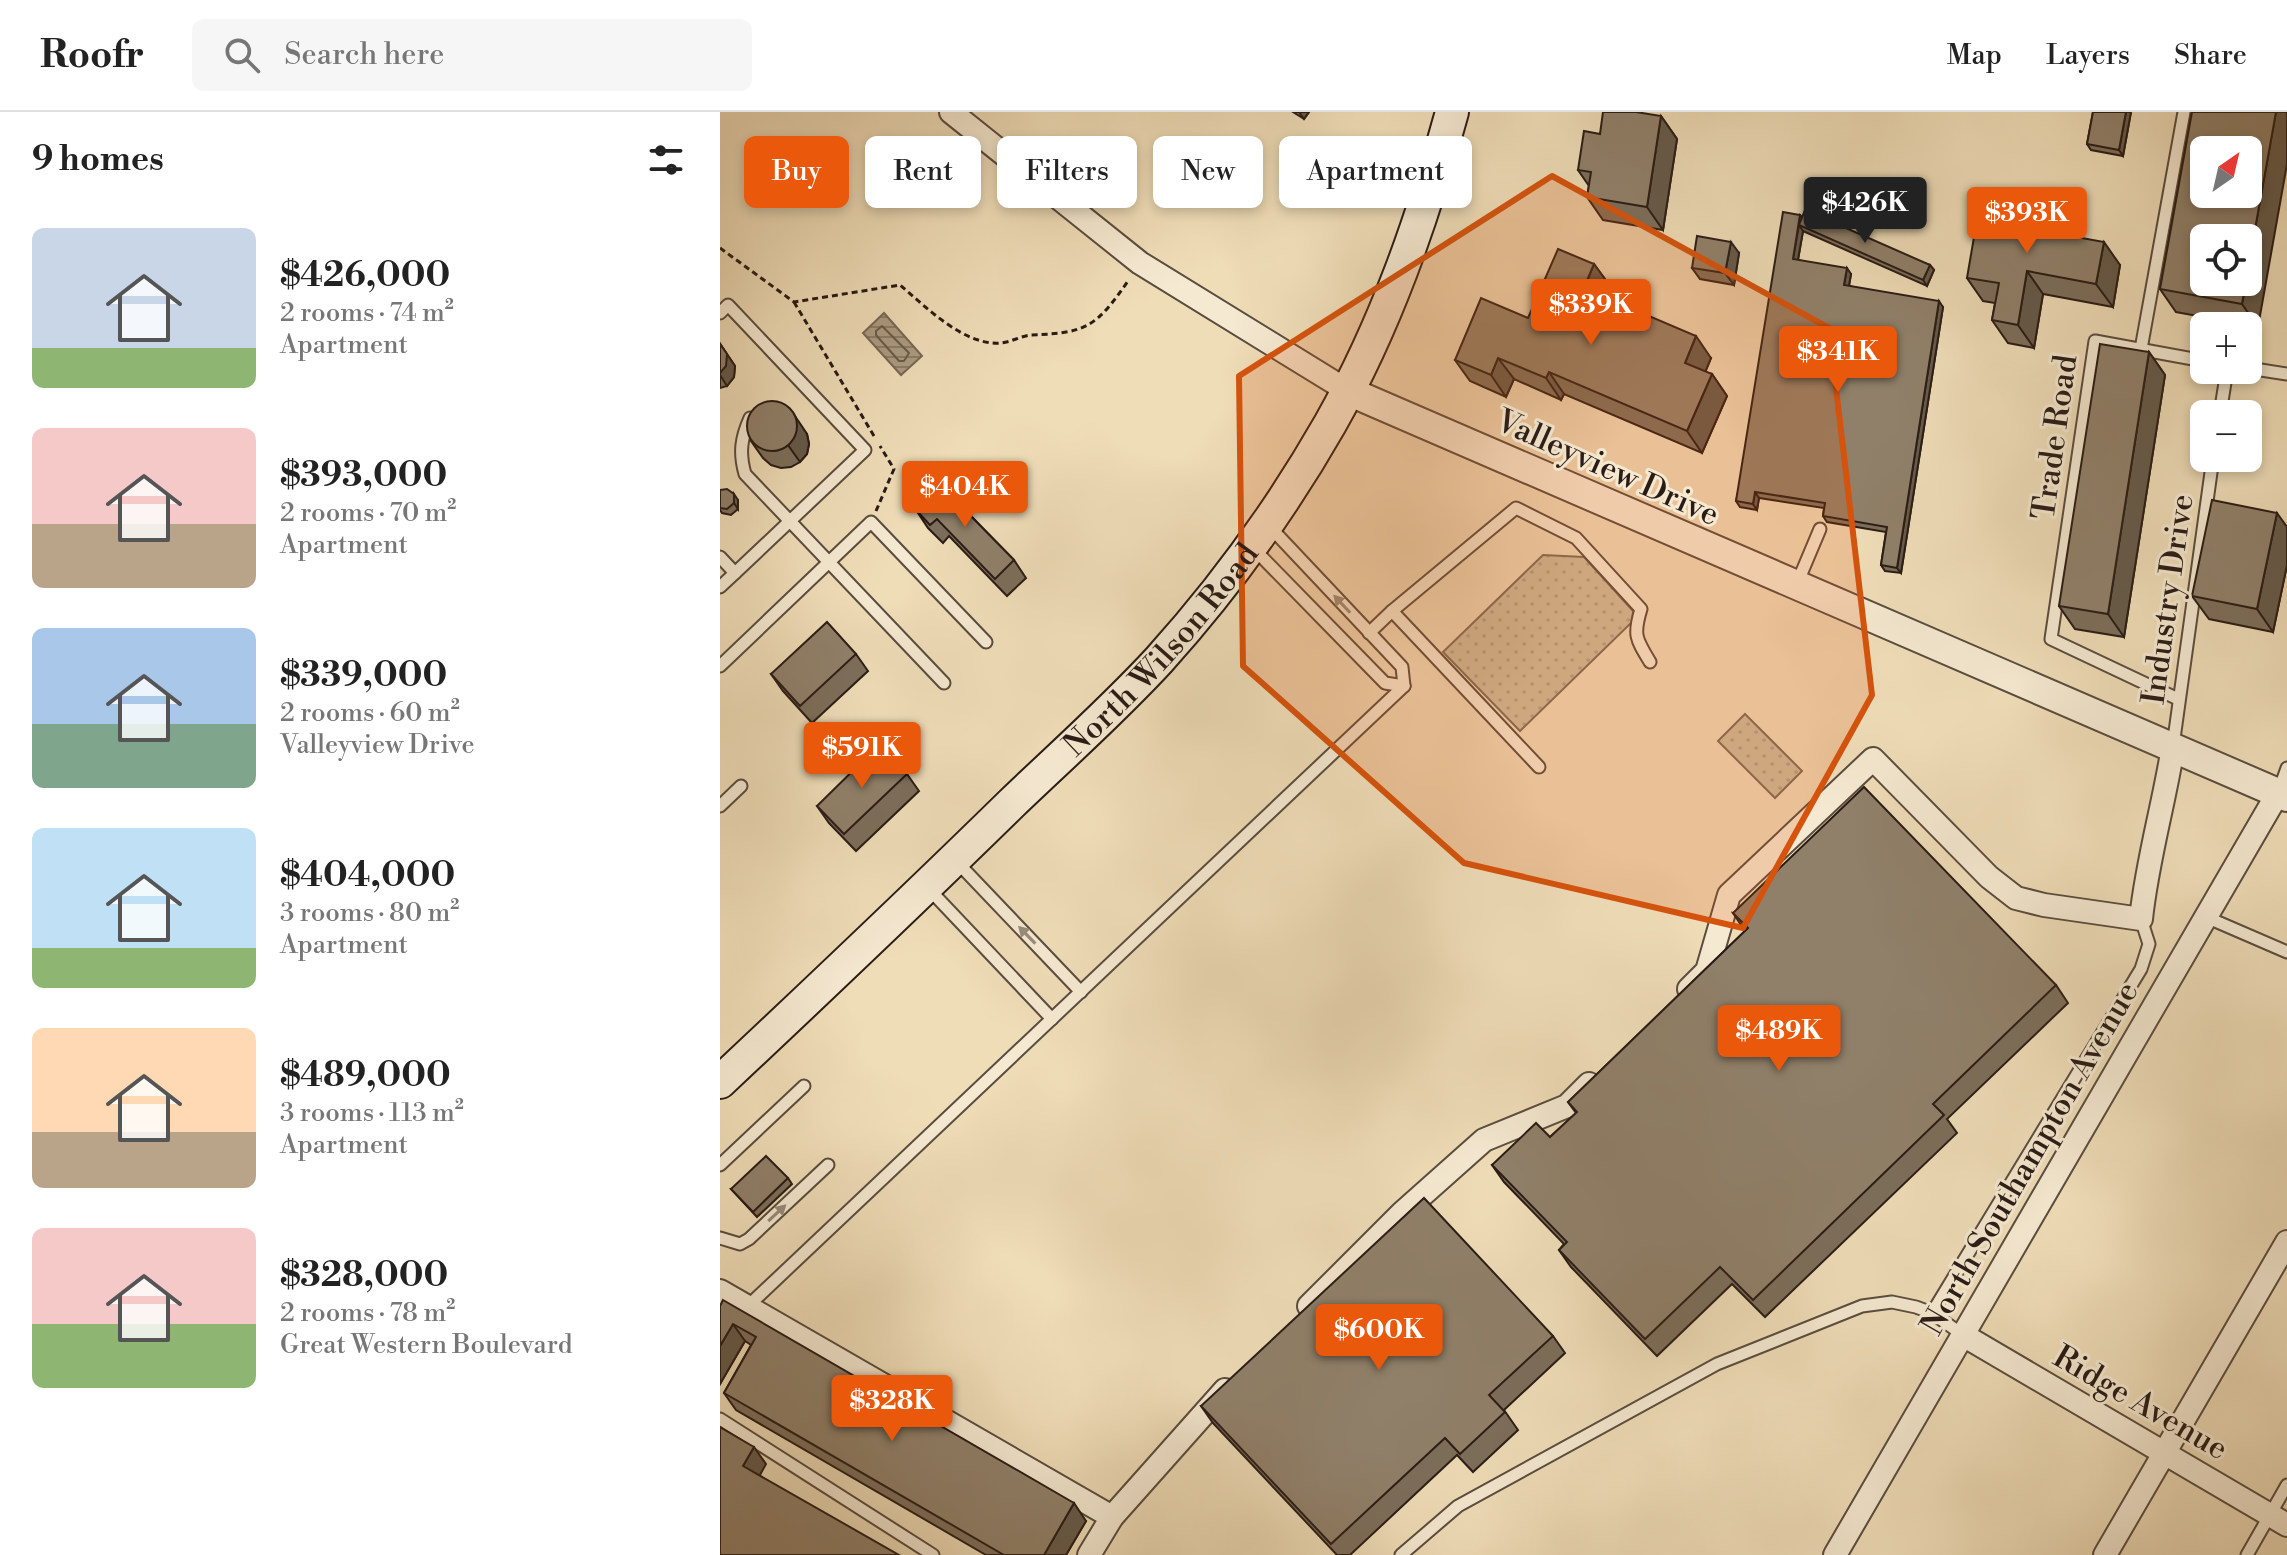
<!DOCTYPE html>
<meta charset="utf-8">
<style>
body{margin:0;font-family:"Libre Bodoni",serif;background:#f6f6f6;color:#222;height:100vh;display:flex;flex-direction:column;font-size:30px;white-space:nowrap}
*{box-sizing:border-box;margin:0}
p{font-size:26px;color:#767676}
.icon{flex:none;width:44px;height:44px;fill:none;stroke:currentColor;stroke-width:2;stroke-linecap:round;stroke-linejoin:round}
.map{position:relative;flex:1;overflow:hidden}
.panel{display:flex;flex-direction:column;background:#fff;width:720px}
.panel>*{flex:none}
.banner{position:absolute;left:24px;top:24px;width:760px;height:72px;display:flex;gap:16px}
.needle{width:52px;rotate:34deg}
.buttons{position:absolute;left:1470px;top:24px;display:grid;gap:16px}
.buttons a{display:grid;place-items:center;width:72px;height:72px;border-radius:12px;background:#fff;box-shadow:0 4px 12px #0003;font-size:40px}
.price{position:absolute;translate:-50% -68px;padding:0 18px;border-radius:8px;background:#ea580c;color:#fff;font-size:26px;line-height:52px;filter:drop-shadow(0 2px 4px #0008)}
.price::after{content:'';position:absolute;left:50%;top:48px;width:24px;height:18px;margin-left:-12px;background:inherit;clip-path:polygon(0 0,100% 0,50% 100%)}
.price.current{background:#222;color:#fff}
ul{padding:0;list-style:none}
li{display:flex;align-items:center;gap:24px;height:200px;padding:0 32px}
li span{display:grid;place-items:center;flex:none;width:224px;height:160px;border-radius:12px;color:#555}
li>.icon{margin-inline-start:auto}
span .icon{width:96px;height:96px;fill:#fffc;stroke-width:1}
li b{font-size:34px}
h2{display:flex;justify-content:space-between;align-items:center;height:96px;padding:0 32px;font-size:34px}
.tag{padding:0 28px;border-radius:12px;background:#fff;box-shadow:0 4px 12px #0003;font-size:28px;line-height:72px}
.tag.current{background:#ea580c;color:#fff}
header{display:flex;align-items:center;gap:48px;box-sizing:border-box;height:112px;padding:0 40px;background:#fff;border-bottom:2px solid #e0e0e0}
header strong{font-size:38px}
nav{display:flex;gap:44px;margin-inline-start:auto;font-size:28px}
.search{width:560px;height:72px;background:#f6f6f6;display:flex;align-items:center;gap:20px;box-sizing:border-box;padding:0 28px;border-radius:12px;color:#767676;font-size:30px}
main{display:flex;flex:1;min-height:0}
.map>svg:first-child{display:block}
</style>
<header>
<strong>Roofr</strong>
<div class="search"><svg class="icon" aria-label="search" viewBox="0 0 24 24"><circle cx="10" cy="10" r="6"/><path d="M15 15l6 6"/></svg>Search here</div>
<nav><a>Map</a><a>Layers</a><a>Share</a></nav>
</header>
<main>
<section class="panel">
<h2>9 homes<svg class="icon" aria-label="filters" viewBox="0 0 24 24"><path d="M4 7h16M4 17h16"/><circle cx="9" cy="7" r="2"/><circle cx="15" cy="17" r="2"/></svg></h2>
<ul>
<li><span style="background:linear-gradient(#c9d6e8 75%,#8fb573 0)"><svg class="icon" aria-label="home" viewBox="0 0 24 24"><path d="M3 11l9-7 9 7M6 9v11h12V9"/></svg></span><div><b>$426,000</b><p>2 rooms · 74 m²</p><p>Apartment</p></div></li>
<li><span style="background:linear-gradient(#f6c9c9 60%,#b9a48a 0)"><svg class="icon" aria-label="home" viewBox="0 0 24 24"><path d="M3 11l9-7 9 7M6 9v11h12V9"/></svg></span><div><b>$393,000</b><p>2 rooms · 70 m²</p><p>Apartment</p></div></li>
<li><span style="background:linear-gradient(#a9c7e8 60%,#7fa58c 0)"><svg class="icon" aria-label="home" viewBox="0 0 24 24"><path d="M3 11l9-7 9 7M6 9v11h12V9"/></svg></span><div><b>$339,000</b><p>2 rooms · 60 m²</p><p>Valleyview Drive</p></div></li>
<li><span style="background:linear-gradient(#bfe0f5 75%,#8fb573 0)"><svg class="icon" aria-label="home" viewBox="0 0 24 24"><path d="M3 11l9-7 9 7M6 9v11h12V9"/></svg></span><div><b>$404,000</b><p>3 rooms · 80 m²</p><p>Apartment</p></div></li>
<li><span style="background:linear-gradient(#ffd9b3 65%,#b9a48a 0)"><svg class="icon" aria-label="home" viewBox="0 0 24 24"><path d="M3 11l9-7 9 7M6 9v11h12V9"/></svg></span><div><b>$489,000</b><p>3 rooms · 113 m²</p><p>Apartment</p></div></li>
<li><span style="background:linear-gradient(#f6c9c9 60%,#8fb573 0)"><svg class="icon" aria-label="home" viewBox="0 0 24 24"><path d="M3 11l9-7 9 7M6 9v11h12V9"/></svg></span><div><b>$328,000</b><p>2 rooms · 78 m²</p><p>Great Western Boulevard</p></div></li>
</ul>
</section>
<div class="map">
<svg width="1567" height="1443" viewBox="0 0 1567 1443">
<defs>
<pattern id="grass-dots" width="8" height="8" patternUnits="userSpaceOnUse" patternTransform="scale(2)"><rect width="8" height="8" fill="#cdbc9c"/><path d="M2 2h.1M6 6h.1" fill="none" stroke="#b0a186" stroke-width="1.8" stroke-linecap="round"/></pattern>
<pattern id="water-rules" width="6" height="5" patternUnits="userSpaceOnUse" patternTransform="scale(2)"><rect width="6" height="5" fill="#ac9b81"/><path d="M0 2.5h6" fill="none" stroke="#8c7e68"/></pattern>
</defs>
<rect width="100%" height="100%" fill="#efddb8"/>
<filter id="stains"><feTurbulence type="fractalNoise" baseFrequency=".0025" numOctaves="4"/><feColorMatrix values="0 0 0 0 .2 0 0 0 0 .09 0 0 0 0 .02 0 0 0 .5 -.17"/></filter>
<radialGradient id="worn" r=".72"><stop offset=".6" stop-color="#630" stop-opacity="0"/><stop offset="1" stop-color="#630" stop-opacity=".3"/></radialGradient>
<!-- grass -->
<g fill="url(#grass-dots)" stroke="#7b6c58" stroke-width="2">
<polygon points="823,443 864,445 914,500 912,510 800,619 723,540"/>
<polygon points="1025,602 1082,659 1055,686 998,629"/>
</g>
<!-- water -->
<polygon fill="url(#water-rules)" stroke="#786856" stroke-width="2" points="164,201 202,244 181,263 143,221"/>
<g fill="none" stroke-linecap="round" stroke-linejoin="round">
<!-- shore -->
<polygon stroke="#6a5b4b" stroke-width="2" points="162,214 189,241 184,249 179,249 156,223 156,219"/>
<defs>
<g id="service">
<polyline points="0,201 8,193 145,338 15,461 0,445"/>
<polyline points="1421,237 1464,0"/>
<polyline points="1528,256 1567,262"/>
<polyline points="1500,302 1507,258"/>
<path d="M30,306C21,326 19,341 25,362L224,571"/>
<polyline points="550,415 682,555 684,574"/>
<polyline points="534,437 665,571 684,574"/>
<polyline points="1076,474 1100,417"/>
<polyline points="0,475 15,461"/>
<polyline points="649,521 672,499"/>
<polyline points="0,554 151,410 266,530"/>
<polyline points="1458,587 1331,527 1375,229 1484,249"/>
<polyline points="1453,634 1493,346"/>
<path d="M819,655L672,499L796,396L856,426L921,497C913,523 916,527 930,550"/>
<polyline points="1558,681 1567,656"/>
<polyline points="0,694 21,674"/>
<polyline points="237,750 361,880"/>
<polyline points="207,775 332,907"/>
<polyline points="1486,805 1567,840"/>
<polyline points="0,1053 84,974"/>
<polyline points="0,1126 20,1132 29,1127 108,1053"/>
<polyline points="27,1195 684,574"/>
<polyline points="1212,1201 1421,857 1429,832 1421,807"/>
<polyline points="0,1307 213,1443"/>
<polyline points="681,1443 738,1394 997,1252 1142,1194 1172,1190 1196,1195 1212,1201 1243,1223"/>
<polyline points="1527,1443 1567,1373"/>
</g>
<g id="minor">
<polyline points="231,0 420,151 628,279"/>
<path d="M969,877L987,859L1009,783L1153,647L1269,765L1296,786L1324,793L1421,807C1427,749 1444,692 1453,635"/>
<polyline points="0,1179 392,1405"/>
<polyline points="589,1194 682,1101 764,1028 847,994 869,972"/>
<polyline points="1243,1223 1567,1413"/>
<polyline points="369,1443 392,1405 505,1278"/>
<polyline points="1115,1443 1558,681"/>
<polyline points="1385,1443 1567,1130"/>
</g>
<polyline id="tertiary" points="628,279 1567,685"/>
<g id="secondary">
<path id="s1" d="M0,970C98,878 196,785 292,691C341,644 393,598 439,548C504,476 562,396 610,312C666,213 702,109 732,0"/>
</g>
</defs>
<!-- service casing -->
<use href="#service" stroke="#5a4c3e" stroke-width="15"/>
<!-- minor casing -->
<use href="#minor" stroke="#5a4c3e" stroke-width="26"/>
<!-- tertiary casing -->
<use href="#tertiary" stroke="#5a4c3e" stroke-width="32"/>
<!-- secondary casing -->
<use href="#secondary" stroke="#291b15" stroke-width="36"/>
<!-- path -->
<g stroke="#291b15" stroke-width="3" stroke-dasharray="6 4" stroke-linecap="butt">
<path d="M0,136L74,190L180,173C206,195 244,234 281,231C291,230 301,224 311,223C367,221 376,215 408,169"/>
<polyline points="74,190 154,324"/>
<polyline points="156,399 174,357 160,334"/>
</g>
<!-- service -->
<use href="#service" stroke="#f5e9d1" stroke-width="11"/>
<!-- minor -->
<use href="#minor" stroke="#f5e9d1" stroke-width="22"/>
<!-- tertiary -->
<use href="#tertiary" stroke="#f5e9d1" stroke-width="28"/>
<!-- secondary -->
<use href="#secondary" stroke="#f5e9d1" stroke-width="32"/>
</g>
<!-- wall -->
<g fill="#7c6e5b" stroke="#291b15" stroke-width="2">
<polygon points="573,0 589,0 584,7"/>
<polygon points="1373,0 1411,0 1403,44 1371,38 1367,32"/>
<polygon points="1472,0 1538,215 1456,200 1440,177"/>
<polygon points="941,4 957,27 943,118 883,108 867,85 869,74 858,58"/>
<polygon points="1080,103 1082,105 1210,153 1214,158 1207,174 1083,119 1078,148 1131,162 1129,174 1223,195 1181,461 1165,459 1161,453 1166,420 1107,410 1103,404 1104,396 1039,386 1037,398 1020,395 1016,389"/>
<polygon points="1305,104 1347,111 1357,125 1400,153 1393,195 1323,182 1314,236 1288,231 1272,208 1275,191 1263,189 1247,166"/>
<polygon points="1019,141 1014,173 980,167 972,156"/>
<polygon points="874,152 890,174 874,211 883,215 991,246 985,260 992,262 1007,284 982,341 844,282 841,288 794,267 786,285 750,269 735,248 808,206"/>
<polygon points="0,232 15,254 14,265 7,274 0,276"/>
<polygon points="1429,240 1445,263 1404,525 1355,517 1339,494"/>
<polygon points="87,322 89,332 87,342 80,350 71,355 61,356 51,353 43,346 31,329"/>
<polygon points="0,378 18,388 18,397 11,403 2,401 0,398"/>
<polygon points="241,382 253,399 250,403 294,448 306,466 287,484 229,424 223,431 208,416 196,398"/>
<polygon points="1567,415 1567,453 1553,520 1489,507 1472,484"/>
<polygon points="136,542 148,559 92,611 63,579 51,562"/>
<polygon points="187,662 199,679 136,739 109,711 97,694"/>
<polygon points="1013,801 1336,873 1348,891 1227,1007 1237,1021 1045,1205 1012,1172 937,1244 851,1155 839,1138 844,1132 784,1070 772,1053 830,1025 856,1001 848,990 1025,819"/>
<polygon points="68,1066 72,1072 37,1105 11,1077"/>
<polygon points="0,1194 366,1409 346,1443 266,1443 16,1298 4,1281 31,1233 25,1229 0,1272"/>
<polygon points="833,1224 845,1241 784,1298 798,1318 753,1360 737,1343 630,1443 617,1443 493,1311 481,1294"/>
</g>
<!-- shaded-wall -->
<g fill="#655a4a" stroke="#291b15" stroke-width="2">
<polygon points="579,0 589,0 584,7"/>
<polygon points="1406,0 1411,0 1403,44 1399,38"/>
<polygon points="1556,0 1567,0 1567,52 1538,215 1522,192 1526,170 1528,170 1528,156"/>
<polygon points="941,4 957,27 943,118 927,95"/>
<polygon points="1347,111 1363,134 1345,123"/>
<polygon points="1079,113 1083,119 1077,153 1073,147"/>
<polygon points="1011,130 1019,141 1014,173 1005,161"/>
<polygon points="1384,130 1400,153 1393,195 1376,172"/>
<polygon points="874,152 890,174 868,224 853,202"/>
<polygon points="1210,153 1214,158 1207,174 1203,168"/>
<polygon points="1127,156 1131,162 1128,179 1124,173"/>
<polygon points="1307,159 1323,182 1314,236 1298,213"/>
<polygon points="1219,189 1223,195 1181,461 1177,456"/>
<polygon points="976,224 991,246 980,273 965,251"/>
<polygon points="1,233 15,254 14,265 7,274 0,263"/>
<polygon points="1429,240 1445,263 1404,525 1388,502"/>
<polygon points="778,246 794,267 786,285 771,263"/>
<polygon points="829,260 844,282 841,288 826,266"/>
<polygon points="992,262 1007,284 982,341 967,319"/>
<polygon points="75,304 87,322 89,332 87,342 80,350 68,333"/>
<polygon points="1035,380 1039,386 1037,398 1033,392"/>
<polygon points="14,382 18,388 18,397 14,391"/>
<polygon points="1557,401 1567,415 1567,453 1553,520 1537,497"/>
<polygon points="13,1212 25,1229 0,1272 0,1234"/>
<polygon points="34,1335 46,1352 35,1372 23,1354"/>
<polygon points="354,1391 366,1409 346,1443 324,1443"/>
</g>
<!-- building -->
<g fill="#90806a" stroke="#291b15" stroke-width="2" fill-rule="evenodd">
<polygon points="883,0 916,0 941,4 927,95 867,85 871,60 858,58 864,19 880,22"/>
<polygon points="1373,0 1406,0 1399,38 1367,32"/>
<path d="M1472,0H1556L1528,156V126H1484V170H1526L1522,192L1440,177ZM1484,38H1528V82H1484Z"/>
<polygon points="1277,91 1299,95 1298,102 1347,111 1345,123 1384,130 1376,172 1307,159 1298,213 1272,208 1279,171 1247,166 1259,96 1276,99"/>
<polygon points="1085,98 1210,153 1203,168 1079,113"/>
<polygon points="1063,100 1080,103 1073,147 1127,156 1124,173 1219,189 1177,456 1161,453 1167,415 1103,404 1105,391 1035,380 1033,392 1016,389"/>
<polygon points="977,124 1011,130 1005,161 972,156"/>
<polygon points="838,137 874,152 853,202 883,215 894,189 976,224 965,251 992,262 967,319 829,260 826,266 778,246 771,263 735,248 761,186 808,206"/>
<polygon points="0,232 7,242 6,254 0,261"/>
<polygon points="1380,232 1429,240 1388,502 1339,494"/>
<circle cx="52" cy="314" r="25"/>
<polygon points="227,368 241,382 235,388 294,448 275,467 217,407 210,413 196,398"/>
<polygon points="7,377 14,382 14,391 7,397 0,396 0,378"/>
<polygon points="1492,388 1557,401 1537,497 1472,484"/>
<polygon points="107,510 136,542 80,594 51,562"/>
<polygon points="159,633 187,662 124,722 97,694"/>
<polygon points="1144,675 1336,873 1213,992 1224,1003 1033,1188 1000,1155 925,1227 839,1138 847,1130 772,1053 816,1011 830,1025 857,1000 848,990 1028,816 1013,801"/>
<polygon points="46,1044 68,1066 33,1100 11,1077"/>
<polygon points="704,1086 833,1224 769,1283 785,1300 740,1342 725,1326 611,1432 481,1294"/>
<polygon points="3,1188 354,1391 324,1443 284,1443 4,1281 36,1225 13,1212 0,1234 0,1194"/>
<polygon points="0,1315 34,1335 23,1354 179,1443 0,1443"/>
</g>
<!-- one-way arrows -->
<defs><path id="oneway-solid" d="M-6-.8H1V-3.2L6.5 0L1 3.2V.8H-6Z" transform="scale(2)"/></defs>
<g fill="#998c7c">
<use href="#oneway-solid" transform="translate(622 492) rotate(-133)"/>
<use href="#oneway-solid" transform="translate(307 823) rotate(-134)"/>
<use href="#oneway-solid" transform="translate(57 1101) rotate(-43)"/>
</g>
<!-- marked area -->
<path fill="#d5530d" fill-opacity="0.2" stroke="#d5530d" stroke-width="6" stroke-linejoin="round" d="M832,64L1109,216L1152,583L1023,816L744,751L523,554L519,264Z"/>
<g text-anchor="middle" stroke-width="6" stroke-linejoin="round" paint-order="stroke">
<!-- street labels -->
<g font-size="32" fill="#291b15" stroke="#f5e9d1">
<text transform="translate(1334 325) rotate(-82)" y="11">Trade Road</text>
<text transform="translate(888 355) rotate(24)" y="11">Valleyview Drive</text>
<text transform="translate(1447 487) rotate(-82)" y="11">Industry Drive</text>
<text dy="11" stroke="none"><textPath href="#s1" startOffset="618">North Wilson Road</textPath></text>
<text transform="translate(1309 1046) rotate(-60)" y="11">North Southampton Avenue</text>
<text transform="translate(1421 1290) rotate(30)" y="11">Ridge Avenue</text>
</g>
</g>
<rect width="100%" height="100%" filter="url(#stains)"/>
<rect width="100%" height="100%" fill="url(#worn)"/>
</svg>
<div class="buttons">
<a><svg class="needle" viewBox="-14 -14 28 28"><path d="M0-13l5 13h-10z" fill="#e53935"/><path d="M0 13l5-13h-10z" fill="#767676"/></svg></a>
<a><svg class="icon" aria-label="locate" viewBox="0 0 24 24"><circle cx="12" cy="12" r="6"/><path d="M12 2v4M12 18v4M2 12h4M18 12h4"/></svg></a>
<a>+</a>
<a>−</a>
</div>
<b class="price current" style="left:1145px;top:133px">$426K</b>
<b class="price" style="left:1307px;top:143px">$393K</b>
<b class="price" style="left:871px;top:235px">$339K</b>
<b class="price" style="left:1118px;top:282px">$341K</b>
<b class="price" style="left:245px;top:417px">$404K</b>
<b class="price" style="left:142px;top:678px">$591K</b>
<b class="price" style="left:1059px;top:961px">$489K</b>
<b class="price" style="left:659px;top:1260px">$600K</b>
<b class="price" style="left:172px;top:1331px">$328K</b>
<div class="banner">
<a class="tag current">Buy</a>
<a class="tag">Rent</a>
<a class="tag">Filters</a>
<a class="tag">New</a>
<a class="tag">Apartment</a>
</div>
</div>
</main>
